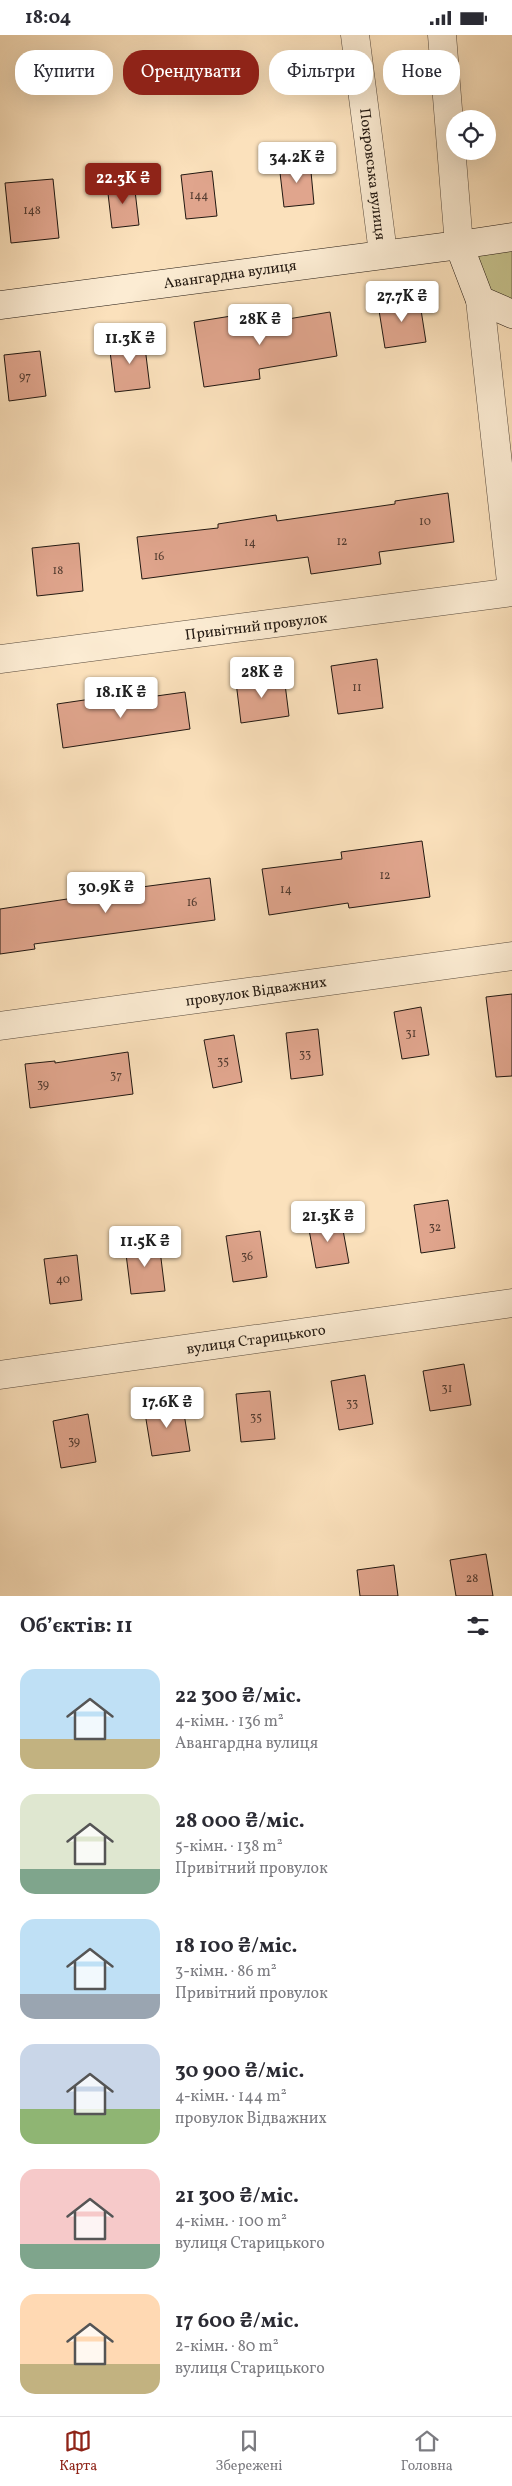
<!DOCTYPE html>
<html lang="uk">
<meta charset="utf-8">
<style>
body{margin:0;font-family:Vollkorn,serif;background:#f2f2f3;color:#2b2b33;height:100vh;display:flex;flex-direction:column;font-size:19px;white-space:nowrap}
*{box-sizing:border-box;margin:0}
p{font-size:16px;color:#7c7c81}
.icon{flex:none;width:28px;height:28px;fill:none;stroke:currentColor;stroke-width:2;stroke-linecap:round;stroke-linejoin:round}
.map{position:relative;height:1561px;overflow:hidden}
.drawer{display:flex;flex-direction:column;background:#fff;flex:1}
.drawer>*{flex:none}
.guide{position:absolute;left:15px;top:15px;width:482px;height:45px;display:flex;gap:10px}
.tools{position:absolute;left:446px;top:75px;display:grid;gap:10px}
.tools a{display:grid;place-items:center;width:50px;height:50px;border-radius:50%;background:#fff;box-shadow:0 5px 20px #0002;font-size:25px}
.price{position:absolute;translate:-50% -42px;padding:0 11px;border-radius:5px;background:#fff;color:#222;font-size:16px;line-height:32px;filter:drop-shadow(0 1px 2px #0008)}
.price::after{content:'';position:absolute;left:50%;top:30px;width:15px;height:11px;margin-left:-8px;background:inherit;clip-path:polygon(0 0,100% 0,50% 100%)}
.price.current{background:#8f2418;color:#fff}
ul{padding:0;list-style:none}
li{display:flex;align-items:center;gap:15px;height:125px;padding:0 20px}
li span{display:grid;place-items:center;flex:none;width:140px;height:100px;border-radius:15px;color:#555}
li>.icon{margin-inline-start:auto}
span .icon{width:60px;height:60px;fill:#fffc;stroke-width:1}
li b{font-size:21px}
h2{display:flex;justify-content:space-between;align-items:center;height:60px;padding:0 20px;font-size:21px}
.pill{padding:0 18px;border-radius:20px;background:#fff;box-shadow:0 5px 20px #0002;font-size:18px;line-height:45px}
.pill.current{background:#8f2418;color:#fff}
.status{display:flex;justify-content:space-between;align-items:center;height:35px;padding:0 25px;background:#fff;direction:ltr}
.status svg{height:14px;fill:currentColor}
.dock{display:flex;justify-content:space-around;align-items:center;height:70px;border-top:1px solid #e1e1e2;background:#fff;font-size:14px;color:#7c7c81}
.dock a{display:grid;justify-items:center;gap:2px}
.dock .current{color:#8f2418}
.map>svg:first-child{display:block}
</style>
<div class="status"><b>18:04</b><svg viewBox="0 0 49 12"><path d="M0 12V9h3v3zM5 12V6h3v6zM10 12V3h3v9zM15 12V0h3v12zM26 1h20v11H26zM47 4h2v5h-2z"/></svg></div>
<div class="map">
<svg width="512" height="1561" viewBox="0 0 512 1561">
<rect width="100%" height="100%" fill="#fbe1bc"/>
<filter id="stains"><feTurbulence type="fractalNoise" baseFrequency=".004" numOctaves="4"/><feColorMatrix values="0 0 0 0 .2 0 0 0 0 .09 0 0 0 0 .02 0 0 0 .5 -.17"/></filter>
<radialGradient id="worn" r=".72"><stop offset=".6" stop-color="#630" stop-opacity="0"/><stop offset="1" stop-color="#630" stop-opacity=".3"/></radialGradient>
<!-- green -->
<polygon fill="#c5c18c" stroke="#746c4e" points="512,202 512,279 480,265 459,210"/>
<!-- building -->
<g fill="#e0a58d" stroke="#221811">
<polygon points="310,126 314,169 284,172 279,129"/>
<polygon points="212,136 217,181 186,184 181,140"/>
<polygon points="53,144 59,203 11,208 5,148"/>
<polygon points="134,147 139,190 112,193 107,150"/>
<polygon points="419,262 426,307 385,313 378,269"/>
<polygon points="330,277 337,321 259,334 260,344 204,352 194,287 250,278 252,290"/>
<polygon points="144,304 150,353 115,357 109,308"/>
<polygon points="40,316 46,361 9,366 4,320"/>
<polygon points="448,458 454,507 379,517 381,529 311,539 308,522 142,544 137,502 218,493 218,489 276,480 277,486 395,469 395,466"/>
<polygon points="79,508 83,556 37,561 32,513"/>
<polygon points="377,624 383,673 338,679 331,631"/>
<polygon points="284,641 289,681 241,688 236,647"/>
<polygon points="185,657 190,694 63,713 57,669 98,663 99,669"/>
<polygon points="422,806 430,862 349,873 348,868 269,880 262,834 342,824 341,817"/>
<polygon points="210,843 215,885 34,909 35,914 0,919 0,874 74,863 73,861"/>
<polygon points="512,959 512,1041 496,1042 486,962"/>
<polygon points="421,972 429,1020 402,1024 394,977"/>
<polygon points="318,994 323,1040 291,1044 286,998"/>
<polygon points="234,1000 242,1047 213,1053 204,1005"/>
<polygon points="128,1017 133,1059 30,1073 25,1029 55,1026 55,1028"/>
<polygon points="448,1165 455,1213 421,1218 414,1170"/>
<polygon points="341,1184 349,1228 316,1233 308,1189"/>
<polygon points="260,1196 267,1242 233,1247 226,1201"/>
<polygon points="159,1207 165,1256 131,1259 125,1211"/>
<polygon points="77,1220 82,1265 50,1269 44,1224"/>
<polygon points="464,1329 471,1370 430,1376 423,1336"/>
<polygon points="365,1340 373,1389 339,1395 331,1346"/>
<polygon points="270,1356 275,1404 241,1407 236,1359"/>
<polygon points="182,1366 190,1416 152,1421 144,1372"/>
<polygon points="88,1379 96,1427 61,1433 53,1386"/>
<polygon points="486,1519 493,1561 456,1561 450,1525"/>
<polygon points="394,1530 398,1561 360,1561 357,1535"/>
</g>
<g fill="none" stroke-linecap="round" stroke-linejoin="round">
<defs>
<g id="street">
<polyline points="355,0 383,218"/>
<polyline points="442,0 459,210"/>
<polyline points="480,265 512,556"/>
<polyline points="0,624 512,557"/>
<polyline points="0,991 512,921"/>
<polyline points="0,1340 512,1268"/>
</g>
<g id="secondary">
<polyline points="459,210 512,202"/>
<polyline points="0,270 459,210 480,265 512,279"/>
</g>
</defs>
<!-- street casing -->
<use href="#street" stroke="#584a3c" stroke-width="29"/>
<!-- secondary casing -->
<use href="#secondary" stroke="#221811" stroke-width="29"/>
<!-- street -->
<use href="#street" stroke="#fcecd3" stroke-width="28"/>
<!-- secondary -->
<use href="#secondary" stroke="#fcecd3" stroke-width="28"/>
</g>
<g text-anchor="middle" stroke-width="4" stroke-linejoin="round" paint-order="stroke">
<!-- number labels -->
<g font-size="12" fill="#523b30">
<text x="199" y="164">144</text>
<text x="32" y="179">148</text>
<text x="25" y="345">97</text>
<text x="425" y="490">10</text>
<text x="342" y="510">12</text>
<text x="250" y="511">14</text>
<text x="159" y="525">16</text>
<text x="58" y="539">18</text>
<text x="357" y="656">11</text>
<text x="385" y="844">12</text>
<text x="286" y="858">14</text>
<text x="192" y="871">16</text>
<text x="411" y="1002">31</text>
<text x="305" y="1023">33</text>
<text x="223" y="1030">35</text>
<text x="116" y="1044">37</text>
<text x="43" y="1053">39</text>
<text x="435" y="1196">32</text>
<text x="247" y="1225">36</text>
<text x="63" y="1248">40</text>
<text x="447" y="1357">31</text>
<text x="352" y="1372">33</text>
<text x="256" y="1386">35</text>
<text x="74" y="1410">39</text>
<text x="472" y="1547">28</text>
</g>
<!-- street labels -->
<g font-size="15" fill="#221811" stroke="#fcecd3">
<text transform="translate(373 139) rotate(83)" y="5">Покровська вулиця</text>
<text transform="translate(230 239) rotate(-8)" y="5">Авангардна вулиця</text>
<text transform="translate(256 591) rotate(-7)" y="5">Привітний провулок</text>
<text transform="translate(256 956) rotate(-8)" y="5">провулок Відважних</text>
<text transform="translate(256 1304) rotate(-8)" y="5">вулиця Старицького</text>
</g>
</g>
<rect width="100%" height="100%" filter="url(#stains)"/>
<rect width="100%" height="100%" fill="url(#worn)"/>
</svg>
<div class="tools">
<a><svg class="icon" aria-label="locate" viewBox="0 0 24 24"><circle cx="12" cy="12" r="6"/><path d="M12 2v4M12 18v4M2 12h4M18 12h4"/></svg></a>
</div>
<b class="price" style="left:297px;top:149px">34.2K ₴</b>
<b class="price current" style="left:123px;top:170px">22.3K ₴</b>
<b class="price" style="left:402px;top:288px">27.7K ₴</b>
<b class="price" style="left:260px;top:311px">28K ₴</b>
<b class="price" style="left:130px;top:330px">11.3K ₴</b>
<b class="price" style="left:262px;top:664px">28K ₴</b>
<b class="price" style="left:121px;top:684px">18.1K ₴</b>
<b class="price" style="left:106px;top:879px">30.9K ₴</b>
<b class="price" style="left:328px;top:1208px">21.3K ₴</b>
<b class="price" style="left:145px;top:1233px">11.5K ₴</b>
<b class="price" style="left:167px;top:1394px">17.6K ₴</b>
<div class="guide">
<a class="pill">Купити</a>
<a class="pill current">Орендувати</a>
<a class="pill">Фільтри</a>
<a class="pill">Нове</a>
</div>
</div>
<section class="drawer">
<h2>Об’єктів: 11<svg class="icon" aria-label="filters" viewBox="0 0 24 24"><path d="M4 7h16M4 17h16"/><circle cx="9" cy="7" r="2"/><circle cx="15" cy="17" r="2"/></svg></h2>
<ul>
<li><span style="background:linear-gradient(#bfe0f5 70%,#c2b280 0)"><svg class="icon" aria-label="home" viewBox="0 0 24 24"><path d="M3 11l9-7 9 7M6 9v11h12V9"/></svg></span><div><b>22 300 ₴/міс.</b><p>4-кімн. · 136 m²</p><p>Авангардна вулиця</p></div></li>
<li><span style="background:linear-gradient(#dfe7d0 75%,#7fa58c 0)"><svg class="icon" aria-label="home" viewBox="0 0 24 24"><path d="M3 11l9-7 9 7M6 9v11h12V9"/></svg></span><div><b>28 000 ₴/міс.</b><p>5-кімн. · 138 m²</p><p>Привітний провулок</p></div></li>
<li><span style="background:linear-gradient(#bfe0f5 75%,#9aa5b1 0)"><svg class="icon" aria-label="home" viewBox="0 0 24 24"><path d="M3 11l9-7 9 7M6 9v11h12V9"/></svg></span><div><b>18 100 ₴/міс.</b><p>3-кімн. · 86 m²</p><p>Привітний провулок</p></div></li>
<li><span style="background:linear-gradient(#c9d6e8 65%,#8fb573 0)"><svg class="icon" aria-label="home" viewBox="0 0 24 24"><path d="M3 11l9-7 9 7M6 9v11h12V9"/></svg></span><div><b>30 900 ₴/міс.</b><p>4-кімн. · 144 m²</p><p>провулок Відважних</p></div></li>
<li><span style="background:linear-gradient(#f6c9c9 75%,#7fa58c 0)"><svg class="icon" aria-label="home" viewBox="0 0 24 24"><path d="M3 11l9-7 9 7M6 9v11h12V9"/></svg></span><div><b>21 300 ₴/міс.</b><p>4-кімн. · 100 m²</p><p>вулиця Старицького</p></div></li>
<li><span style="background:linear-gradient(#ffd9b3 70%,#c2b280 0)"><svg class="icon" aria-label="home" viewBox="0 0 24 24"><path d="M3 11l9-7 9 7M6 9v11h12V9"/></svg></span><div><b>17 600 ₴/міс.</b><p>2-кімн. · 80 m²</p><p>вулиця Старицького</p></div></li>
</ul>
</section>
<nav class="dock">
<a class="current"><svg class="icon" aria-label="map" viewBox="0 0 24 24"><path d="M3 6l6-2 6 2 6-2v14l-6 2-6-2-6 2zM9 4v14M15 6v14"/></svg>Карта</a>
<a><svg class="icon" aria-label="saved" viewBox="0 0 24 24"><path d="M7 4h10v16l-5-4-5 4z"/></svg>Збережені</a>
<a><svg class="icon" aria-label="home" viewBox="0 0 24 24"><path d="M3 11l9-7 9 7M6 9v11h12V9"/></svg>Головна</a>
</nav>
